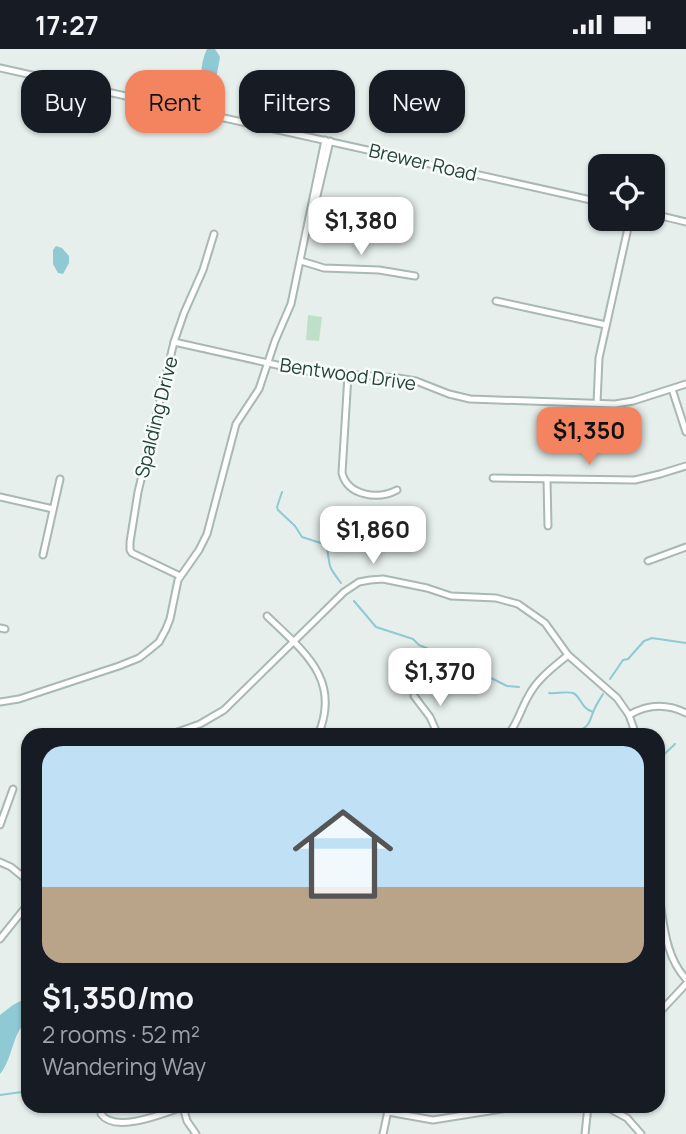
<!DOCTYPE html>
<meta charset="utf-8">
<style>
body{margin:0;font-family:Manrope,sans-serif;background:#20242c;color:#f1f3f6;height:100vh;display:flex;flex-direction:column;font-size:26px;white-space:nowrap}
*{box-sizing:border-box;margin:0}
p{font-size:23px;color:#9ea1a6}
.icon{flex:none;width:38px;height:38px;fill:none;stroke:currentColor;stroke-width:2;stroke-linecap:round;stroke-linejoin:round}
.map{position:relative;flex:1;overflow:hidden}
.panel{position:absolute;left:21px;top:679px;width:644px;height:385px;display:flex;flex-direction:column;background:#171b24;border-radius:21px;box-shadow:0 2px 5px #0004}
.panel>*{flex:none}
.top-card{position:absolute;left:21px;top:21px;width:644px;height:63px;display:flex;gap:14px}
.controls{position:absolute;left:588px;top:105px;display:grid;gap:14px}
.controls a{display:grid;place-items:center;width:77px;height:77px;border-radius:14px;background:#171b24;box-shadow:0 2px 5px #0004;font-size:35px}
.price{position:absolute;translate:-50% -60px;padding:0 16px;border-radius:14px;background:#fff;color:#222;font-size:23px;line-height:46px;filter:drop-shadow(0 2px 4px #0008)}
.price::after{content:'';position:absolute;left:50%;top:42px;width:21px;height:16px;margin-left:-10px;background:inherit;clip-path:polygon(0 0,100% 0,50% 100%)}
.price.selected{background:#f4845f;color:#111}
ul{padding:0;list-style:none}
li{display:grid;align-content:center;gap:14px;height:371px;padding:0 21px}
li+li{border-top:2px solid #363941}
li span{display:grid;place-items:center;height:217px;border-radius:21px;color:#555}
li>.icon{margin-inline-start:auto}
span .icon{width:126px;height:126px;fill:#fffc;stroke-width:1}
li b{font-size:30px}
.chip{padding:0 24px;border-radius:21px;background:#171b24;box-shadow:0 2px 5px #0004;font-size:24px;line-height:63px}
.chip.selected{background:#f4845f;color:#111}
.status{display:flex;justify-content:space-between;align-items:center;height:49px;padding:0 35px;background:#171b24;direction:ltr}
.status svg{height:19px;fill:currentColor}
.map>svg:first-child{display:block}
</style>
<div class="status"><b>17:27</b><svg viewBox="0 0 49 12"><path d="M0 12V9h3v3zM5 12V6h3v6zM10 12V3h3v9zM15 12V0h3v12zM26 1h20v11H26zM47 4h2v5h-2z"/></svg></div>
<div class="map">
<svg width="686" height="1085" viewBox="0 0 686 1085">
<rect width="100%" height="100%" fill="#e6efeb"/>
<!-- green -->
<polygon fill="#bfe0c8" points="308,266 322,268 319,292 306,291"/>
<!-- water -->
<g fill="#8ec9d4">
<path d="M207,0H215L220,8L212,52L198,50C202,33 199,16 207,0Z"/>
<polygon points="56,197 62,199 69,207 69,214 63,225 58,224 53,215 53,201"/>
<path d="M28,948V972C13,980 13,1010 0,1025V966L13,956Z"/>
</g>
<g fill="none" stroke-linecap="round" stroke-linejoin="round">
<!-- stream -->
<g stroke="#8ec9d4" stroke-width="2">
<path d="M282,443L277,458L278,461L295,477L302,488L324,495L327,498C330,519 328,517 341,534"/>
<polyline points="354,552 376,578 413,590 419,596 436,603 445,601 452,606 458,618 464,621 489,628 507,637 519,638"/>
<polyline points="610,630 623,611 628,610 644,592 652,589 686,594"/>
<path d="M549,644C556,645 566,642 573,644C581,647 580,659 593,663"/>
<path d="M574,686L576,683C590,678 589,673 594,661C596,656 600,650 603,645"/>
<polyline points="658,711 675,695"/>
<polyline points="0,1046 22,1043 28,1037"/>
</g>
<defs>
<g id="minor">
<polyline points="0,19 600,153"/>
<polyline points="653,165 686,173"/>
<polyline points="311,172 330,92"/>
<polyline points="301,212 324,219 379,221 415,227"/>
<polyline points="496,252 606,276"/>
<polyline points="174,293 304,322 398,329 416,332 449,345 470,350 615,355 633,352 686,335"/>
<path d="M348,326L342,424C348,447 378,451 397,441"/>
<polyline points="672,340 686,383"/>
<polyline points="597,354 599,309 630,170"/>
<polyline points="493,429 635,431 660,425 686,417"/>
<polyline points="547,430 548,477"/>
<polyline points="0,448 53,460"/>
<polyline points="43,506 60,430"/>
<polyline points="648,512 686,498"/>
<polyline points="180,527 132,504 130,501 130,493 138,443 174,293 184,264 203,221 214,185"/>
<path d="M267,567C303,602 342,630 318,686"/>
<polyline points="0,579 5,580"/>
<polyline points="414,647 430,668 438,686"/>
<polyline points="0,653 19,650 119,617 139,609 148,602 159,593 166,580 170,570 178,531 199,501 207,485 236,375 259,340 275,292 291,255 325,91"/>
<path d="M629,666C648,655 666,654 686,664"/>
<polyline points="169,686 200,675 224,661 344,543 359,533 370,531 383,530 427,539 451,547 496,549 518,555 545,574 568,606 617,649 629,666 636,686"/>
<path d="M508,686C518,674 521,659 529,646C538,629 554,618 568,606"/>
<polyline points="0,776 13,740"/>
<polyline points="0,813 11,818 28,832"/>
<path d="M658,842C664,872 664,906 686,930"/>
<polyline points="0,890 28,855"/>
<polyline points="658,965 686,935"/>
<polyline points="605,1057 627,1069 641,1085"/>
<polyline points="183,1058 187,1072 196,1085"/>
<polyline points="388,1063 433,1071 520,1057"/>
<path d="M101,1065C115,1085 165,1064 185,1057"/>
<polyline points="383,1085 389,1057"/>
<polyline points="585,1085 588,1057"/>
</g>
</defs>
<!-- minor casing -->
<use href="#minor" stroke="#a8b8b2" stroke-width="9"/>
<!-- minor -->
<use href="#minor" stroke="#fff" stroke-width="5"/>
</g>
<g text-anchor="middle" stroke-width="5" stroke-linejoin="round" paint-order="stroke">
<!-- street labels -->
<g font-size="19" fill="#24423a" stroke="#f7fbf9">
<text transform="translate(423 113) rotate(13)" y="7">Brewer Road</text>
<text transform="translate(348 325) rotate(8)" y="7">Bentwood Drive</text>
<text transform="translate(156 368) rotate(-76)" y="7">Spalding Drive</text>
</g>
</g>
</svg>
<div class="controls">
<a><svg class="icon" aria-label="locate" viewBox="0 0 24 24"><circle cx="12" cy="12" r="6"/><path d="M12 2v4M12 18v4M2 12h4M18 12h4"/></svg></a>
</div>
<b class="price" style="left:361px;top:208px">$1,380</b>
<b class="price selected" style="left:589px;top:418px">$1,350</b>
<b class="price" style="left:373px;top:517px">$1,860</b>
<b class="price" style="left:440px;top:659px">$1,370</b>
<div class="top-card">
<a class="chip">Buy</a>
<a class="chip selected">Rent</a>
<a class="chip">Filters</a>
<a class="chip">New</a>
</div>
<section class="panel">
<ul>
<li><span style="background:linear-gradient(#bfe0f5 65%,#b9a48a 0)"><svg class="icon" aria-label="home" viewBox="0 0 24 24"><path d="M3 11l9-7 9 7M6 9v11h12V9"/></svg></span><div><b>$1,350/mo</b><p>2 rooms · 52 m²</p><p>Wandering Way</p></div></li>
</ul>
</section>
</div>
